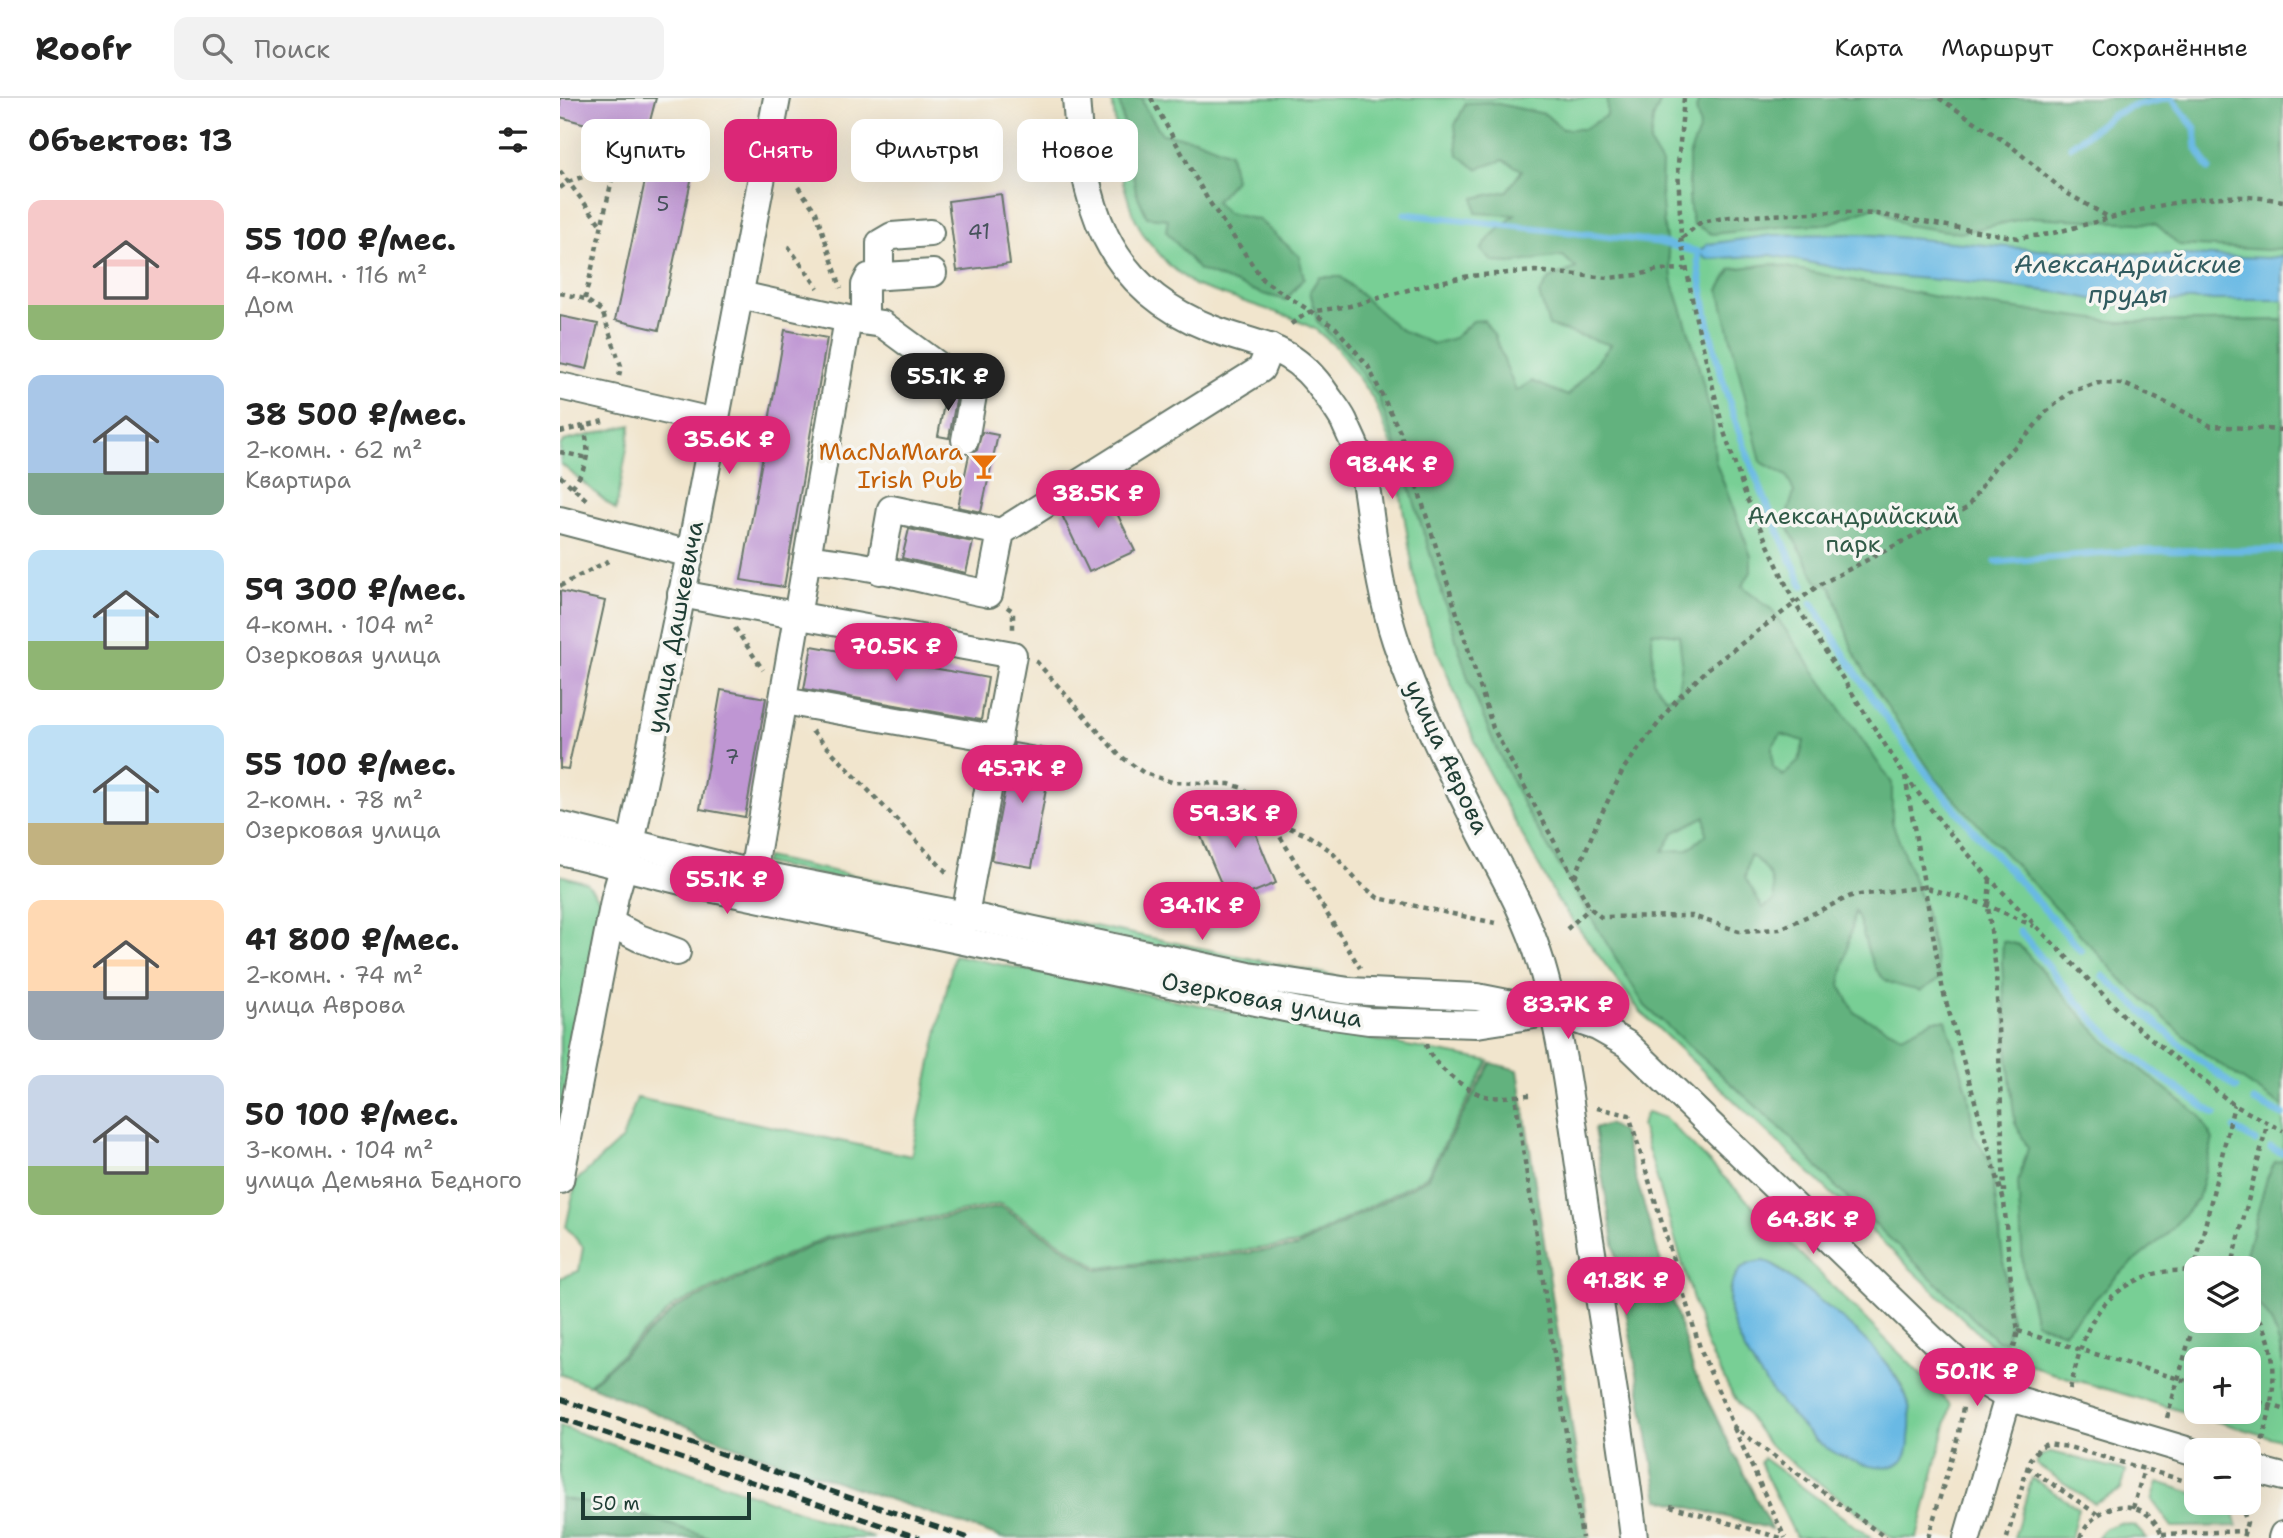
<!DOCTYPE html>
<html lang="ru">
<meta charset="utf-8">
<style>
body{margin:0;font-family:"Shantell Sans",sans-serif;background:#f2f2f2;color:#222;height:100vh;display:flex;flex-direction:column;font-size:26px;white-space:nowrap}
*{box-sizing:border-box;margin:0}
p{font-size:23px;color:#767676}
.icon{flex:none;width:38px;height:38px;fill:none;stroke:currentColor;stroke-width:2;stroke-linecap:round;stroke-linejoin:round}
.map{position:relative;flex:1;overflow:hidden}
.sheet{display:flex;flex-direction:column;background:#fff;width:560px}
.sheet>*{flex:none}
.guide{position:absolute;left:21px;top:21px;width:665px;height:63px;display:flex;gap:14px}
.tools{position:absolute;left:1624px;top:1158px;display:grid;gap:14px}
.tools a{display:grid;place-items:center;width:77px;height:77px;border-radius:14px;background:#fff;box-shadow:0 7px 28px #0002;font-size:35px}
.scale{position:absolute;left:21px;bottom:18px;width:170px;box-sizing:border-box;padding-left:7px;border:4px solid #1f3d34;border-top:0;font-size:19px;line-height:24px;white-space:nowrap;color:#1f3d34;-webkit-text-stroke:5px #f6f6f2;paint-order:stroke}
.price{position:absolute;translate:-50% -60px;padding:0 16px;border-radius:24px;background:#db2777;color:#fff;font-size:23px;line-height:46px;filter:drop-shadow(0 2px 4px #0008)}
.price::after{content:'';position:absolute;left:50%;top:42px;width:21px;height:16px;margin-left:-10px;background:inherit;clip-path:polygon(0 0,100% 0,50% 100%)}
.price.selected{background:#222;color:#fff}
ul{padding:0;list-style:none}
li{display:flex;align-items:center;gap:21px;height:175px;padding:0 28px}
li span{display:grid;place-items:center;flex:none;width:196px;height:140px;border-radius:14px;color:#555}
li>.icon{margin-inline-start:auto}
span .icon{width:84px;height:84px;fill:#fffc;stroke-width:1}
li b{font-size:30px}
h2{display:flex;justify-content:space-between;align-items:center;height:84px;padding:0 28px;font-size:30px}
.chip{padding:0 24px;border-radius:14px;background:#fff;box-shadow:0 7px 28px #0002;font-size:24px;line-height:63px}
.chip.selected{background:#db2777;color:#fff}
header{display:flex;align-items:center;gap:42px;box-sizing:border-box;height:98px;padding:0 35px;background:#fff;border-bottom:2px solid #e0e0e0}
header strong{font-size:33px}
nav{display:flex;gap:38px;margin-inline-start:auto;font-size:24px}
.search{width:490px;height:63px;background:#f2f2f2;display:flex;align-items:center;gap:18px;box-sizing:border-box;padding:0 24px;border-radius:14px;color:#767676;font-size:26px}
main{display:flex;flex:1;min-height:0}
.map>svg:first-child{display:block}
</style>
<header>
<strong>Roofr</strong>
<div class="search"><svg class="icon" aria-label="search" viewBox="0 0 24 24"><circle cx="10" cy="10" r="6"/><path d="M15 15l6 6"/></svg>Поиск</div>
<nav><a>Карта</a><a>Маршрут</a><a>Сохранённые</a></nav>
</header>
<main>
<section class="sheet">
<h2>Объектов: 13<svg class="icon" aria-label="filters" viewBox="0 0 24 24"><path d="M4 7h16M4 17h16"/><circle cx="9" cy="7" r="2"/><circle cx="15" cy="17" r="2"/></svg></h2>
<ul>
<li><span style="background:linear-gradient(#f6c9c9 75%,#8fb573 0)"><svg class="icon" aria-label="home" viewBox="0 0 24 24"><path d="M3 11l9-7 9 7M6 9v11h12V9"/></svg></span><div><b>55 100 ₽/мес.</b><p>4-комн. · 116 m²</p><p>Дом</p></div></li>
<li><span style="background:linear-gradient(#a9c7e8 70%,#7fa58c 0)"><svg class="icon" aria-label="home" viewBox="0 0 24 24"><path d="M3 11l9-7 9 7M6 9v11h12V9"/></svg></span><div><b>38 500 ₽/мес.</b><p>2-комн. · 62 m²</p><p>Квартира</p></div></li>
<li><span style="background:linear-gradient(#bfe0f5 65%,#8fb573 0)"><svg class="icon" aria-label="home" viewBox="0 0 24 24"><path d="M3 11l9-7 9 7M6 9v11h12V9"/></svg></span><div><b>59 300 ₽/мес.</b><p>4-комн. · 104 m²</p><p>Озерковая улица</p></div></li>
<li><span style="background:linear-gradient(#bfe0f5 70%,#c2b280 0)"><svg class="icon" aria-label="home" viewBox="0 0 24 24"><path d="M3 11l9-7 9 7M6 9v11h12V9"/></svg></span><div><b>55 100 ₽/мес.</b><p>2-комн. · 78 m²</p><p>Озерковая улица</p></div></li>
<li><span style="background:linear-gradient(#ffd9b3 65%,#9aa5b1 0)"><svg class="icon" aria-label="home" viewBox="0 0 24 24"><path d="M3 11l9-7 9 7M6 9v11h12V9"/></svg></span><div><b>41 800 ₽/мес.</b><p>2-комн. · 74 m²</p><p>улица Аврова</p></div></li>
<li><span style="background:linear-gradient(#c9d6e8 65%,#8fb573 0)"><svg class="icon" aria-label="home" viewBox="0 0 24 24"><path d="M3 11l9-7 9 7M6 9v11h12V9"/></svg></span><div><b>50 100 ₽/мес.</b><p>3-комн. · 104 m²</p><p>улица Демьяна Бедного</p></div></li>
</ul>
</section>
<div class="map">
<svg width="1723" height="1440" viewBox="0 0 1723 1440">
<rect width="100%" height="100%" fill="#f6f6f2"/>
<filter id="ink" filterUnits="userSpaceOnUse"><feTurbulence type="fractalNoise" baseFrequency=".0143" numOctaves="2"/><feDisplacementMap in="SourceGraphic" scale="14" xChannelSelector="R" yChannelSelector="G"/><feConvolveMatrix kernelMatrix="1 2 1 2 8 2 1 2 1" color-interpolation-filters="sRGB"/></filter>
<filter id="wash" filterUnits="userSpaceOnUse"><feTurbulence type="fractalNoise" baseFrequency=".00686" numOctaves="4" result="noise"/><feDisplacementMap in="SourceGraphic" scale="28" xChannelSelector="R" yChannelSelector="G"/><feGaussianBlur stdDeviation="1.57" result="paint"/><feColorMatrix in="noise" values="0 0 0 0 0 0 0 0 0 0 0 0 0 0 0 0 0 1.4 0 .05"/><feComposite in="paint" operator="in"/></filter>
<g filter="url(#wash)">
<rect width="100%" height="100%" fill="#f1e5cd"/>
<!-- green -->
<g fill="#78cf95" stroke="#4c8664" stroke-width="2" fill-rule="evenodd">
<path d="M552,0H1723V1343L1485,1273L1435,1251L1080,913L998,803L928,674L869,533L855,483L833,350L814,302L776,249L755,231L730,219L634,187L608,166L584,138L572,114L563,84ZM1636,1171H1689V1223H1636ZM1636,1262H1689V1314H1636Z"/>
<polygon points="71,327 56,412 1,366 0,348 4,343"/>
<polygon points="206,759 401,800 400,806 204,765"/>
<polygon points="0,777 27,785 42,804 0,1029"/>
<polygon points="419,804 794,882 793,889 418,811"/>
<polygon points="394,857 782,936 929,963 866,1079 738,1146 539,1170 441,1106 266,1139 115,1207 28,1287 0,1276 0,1180 19,1173 23,1149 6,1129 16,1083 62,1041 77,1000 351,1058"/>
<path d="M1087,1014L1105,1020L1391,1307L1357,1440H1332L1209,1347L1172,1296L1147,1248L1081,1027ZM1214,1167C1251,1195 1336,1258 1348,1303C1350,1312 1350,1321 1350,1330L1256,1343C1224,1309 1160,1240 1170,1189Z"/>
<polygon points="0,1328 314,1440 113,1440 0,1411"/>
<polygon points="1492,1354 1566,1373 1561,1392 1534,1405 1476,1366 1480,1358"/>
<polygon points="1203,1360 1311,1440 1236,1439 1200,1365"/>
<polygon points="1472,1380 1518,1410 1511,1440 1454,1440"/>
<polygon points="1598,1384 1636,1396 1636,1405 1665,1405 1674,1414 1677,1428 1612,1429 1592,1402"/>
<polygon points="1560,1425 1575,1428 1586,1440 1537,1440 1545,1430"/>
</g>
<!-- forest -->
<g fill="#62b27e" stroke="#407859" stroke-width="2" fill-rule="evenodd">
<polygon points="559,0 582,0 584,8 602,36 635,41 670,55 675,82 655,104 667,115 699,122 739,158 744,180 726,202 703,196 639,172 606,133 608,121 587,119 576,94"/>
<path d="M1047,0H1102L1093,21L1090,46L1102,66L1101,92L1104,129L1113,185L1134,250L1153,326L1155,362L1191,458V474L1182,488L1211,511L1332,685V724L1365,812L1380,881L1360,893C1350,890 1335,888 1327,883C1305,868 1307,835 1295,813L1280,887L1295,915L1342,938L1374,922H1386L1408,995L1414,1037L1431,1065L1451,1225L1445,1243L1436,1242L1274,1087L1228,1037L1085,908L968,716L935,648L909,584L843,367L818,299L787,255L757,223L750,193L759,179H781L839,231L873,246L894,240L913,223L924,222L934,237L956,293L972,283L1008,298L1051,247L989,228L979,196L989,181L1016,170L1003,158L951,165L933,164L921,152L931,138L955,117L916,115L914,100L947,93L962,72L943,62L917,71L898,57L895,27L906,5L929,4L985,16L1002,31H1024L1047,17ZM1092,534L1119,537L1122,563L1118,595L1106,600L1093,583ZM1221,636L1244,643L1239,663L1223,678L1213,669L1212,649ZM1145,718L1146,737L1127,752L1103,753L1113,735ZM1190,757C1207,768 1215,781 1214,802L1203,810L1185,780Z"/>
<polygon points="1140,0 1723,0 1723,150 1707,152 1619,147 1596,126 1471,119 1400,135 1345,127 1317,108 1268,126 1237,127 1152,136 1133,126 1129,105 1129,58 1140,30 1136,11"/>
<polygon points="1211,166 1401,204 1559,224 1723,222 1723,1009 1645,956 1567,887 1376,681 1307,578 1293,553 1271,488 1257,484 1225,424 1234,394 1227,378 1201,364 1159,192 1171,171"/>
<polygon points="1443,843 1459,847 1544,943 1639,1017 1653,1041 1638,1101 1606,1137 1560,1175 1504,1234 1476,1225 1463,1169 1458,1084 1468,1050 1455,1025 1448,962 1442,864"/>
<polygon points="931,965 958,972 1029,1440 442,1440 174,1348 30,1287 117,1209 267,1141 441,1109 538,1172 737,1149 867,1081"/>
<polygon points="1048,1026 1062,1034 1134,1274 1211,1431 1099,1401 1034,1031"/>
<path d="M1723,1063V1267C1718,1234 1712,1219 1689,1195V1171H1678L1684,1163L1707,1080L1715,1064Z"/>
<polygon points="0,1400 64,1412 152,1440 0,1440"/>
</g>
<!-- water -->
<g fill="#69b9e4" stroke="#447b8c" stroke-width="2">
<polygon points="1302,136 1481,152 1708,160 1723,158 1723,202 1626,202 1562,207 1502,195 1438,187 1308,176 1211,157 1146,161 1138,154 1148,146 1213,137"/>
<path d="M1204,1163L1214,1168C1257,1200 1324,1247 1346,1298C1351,1310 1351,1327 1349,1340C1349,1348 1348,1359 1341,1364C1321,1380 1275,1357 1258,1344C1249,1337 1242,1328 1235,1321C1208,1291 1153,1222 1174,1181C1180,1168 1190,1164 1204,1163Z"/>
</g>
<g fill="none" stroke-linecap="round" stroke-linejoin="round">
<!-- stream -->
<g stroke="#69b9e4" stroke-width="7">
<polyline points="1611,0 1635,30 1637,51 1649,71"/>
<polyline points="1511,48 1551,18 1570,9 1608,0"/>
<path d="M845,116L1098,144L1138,154C1137,169 1142,186 1144,201C1161,301 1201,397 1243,488"/>
<polyline points="1436,464 1571,453 1723,452"/>
<path d="M1252,505C1290,566 1329,628 1374,685C1420,743 1473,796 1521,853"/>
<path d="M1460,833C1488,868 1515,904 1547,935C1579,966 1619,991 1655,1016"/>
<polyline points="1543,878 1623,949 1676,990"/>
<polyline points="1694,1003 1723,1017"/>
<polyline points="1675,1031 1695,1043"/>
<polyline points="1711,1050 1723,1055"/>
</g>
</g>
<g id="blocks">
<!-- building -->
<g fill="#bf96d3">
<polygon points="0,0 96,0 85,42 0,19"/>
<polygon points="94,41 138,50 99,232 55,222"/>
<polygon points="441,96 450,166 397,173 388,103"/>
<polygon points="0,218 38,226 27,271 0,265"/>
<polygon points="225,232 267,240 224,489 181,482"/>
<polygon points="387,290 398,292 389,340 378,338"/>
<polygon points="422,334 438,337 421,414 398,409 409,357 417,352"/>
<polygon points="544,388 575,453 529,474 501,415"/>
<polygon points="349,431 413,444 406,475 342,460"/>
<polygon points="0,493 45,503 8,671 0,670"/>
<polygon points="252,548 428,580 421,622 244,591"/>
<polygon points="161,592 206,600 185,719 140,711"/>
<polygon points="454,645 493,652 472,769 431,762"/>
<polygon points="681,700 716,785 669,804 633,720"/>
</g>
</g>
</g>
<g filter="url(#ink)">
<use href="#blocks" fill-opacity="0" stroke="#68786a" stroke-width="2"/>
<g fill="none" stroke-linecap="round" stroke-linejoin="round">
<defs>
<g id="minor">
<path d="M516,0C523,104 543,188 650,230C702,250 731,245 766,296C772,305 779,313 784,323C789,335 796,348 800,360C806,381 808,403 811,424C817,465 823,505 836,544C858,610 891,674 922,737C943,777 967,818 980,862C1004,942 1013,1028 1025,1110C1042,1220 1061,1330 1074,1440"/>
<polyline points="320,178 320,145 332,138 370,135"/>
<polyline points="180,197 288,221 322,226 386,273 416,280 405,342"/>
<polyline points="305,223 305,187 309,179 373,175"/>
<polyline points="0,288 156,324"/>
<polyline points="0,422 130,456"/>
<path d="M247,461C307,465 370,484 429,496L441,434L701,271L710,249"/>
<polyline points="320,473 331,411 441,434"/>
<polyline points="121,496 453,557 402,833"/>
<polyline points="224,603 439,641"/>
<polyline points="0,727 193,775 405,817 689,878 789,893 917,899 993,914 1037,929 1067,946 1373,1242 1413,1278 1448,1299 1636,1355"/>
<polyline points="0,753 149,790 744,914 809,923 917,926 974,917"/>
<polyline points="193,775 288,221"/>
<polyline points="50,825 79,840 117,854"/>
<polyline points="0,1082 55,798 73,736 130,456 217,0"/>
<polyline points="1689,1370 1723,1379"/>
<polyline points="1407,1440 1448,1299"/>
<polyline points="1722,1440 1723,1437"/>
</g>
</defs>
<!-- minor casing -->
<use href="#minor" stroke="#68786a" stroke-width="30"/>
<!-- path -->
<g stroke="#68786a" stroke-width="4.5" stroke-dasharray="5 5" stroke-linecap="butt">
<polyline points="591,0 648,102 703,182 776,230 808,268 840,334 933,630 1030,810 1041,819 1132,818 1179,833 1220,831 1291,798 1363,789 1424,806 1474,828"/>
<polyline points="1124,0 1118,67 1121,141 1136,221 1164,334 1187,401 1234,504 1345,678 1388,733 1430,781 1569,923 1674,1007 1723,1033"/>
<path d="M1379,0L1450,47L1505,94L1550,120C1611,104 1660,92 1723,103"/>
<polyline points="0,73 41,127"/>
<polyline points="238,89 256,114 281,190"/>
<polyline points="0,90 8,84 54,68"/>
<polyline points="1122,140 1141,124 1170,119 1270,114 1317,116 1458,140 1490,136 1550,120"/>
<polyline points="228,148 258,190"/>
<polyline points="0,195 25,201 42,213 61,268 59,279"/>
<polyline points="25,201 55,68"/>
<polyline points="731,226 749,214 790,208 866,187 909,178 975,173 1049,180 1078,177 1097,172 1125,171"/>
<polyline points="0,334 43,323"/>
<polyline points="0,354 28,360"/>
<polyline points="0,378 28,403"/>
<path d="M12,389C28,369 31,352 23,328"/>
<polyline points="0,488 52,461"/>
<polyline points="447,509 453,513 453,535"/>
<polyline points="175,530 203,572"/>
<polyline points="476,563 559,657 584,675 612,684 669,686 683,690 695,702 709,721 749,738 771,753 798,784 818,800 940,826"/>
<polyline points="252,633 389,777"/>
<polyline points="1345,678 1383,893 1444,1103 1452,1195 1458,1233 1449,1271"/>
<polyline points="710,722 800,870"/>
<polyline points="1015,779 1036,727 1064,670 1117,601 1149,570 1259,487 1407,410 1436,367 1469,335 1486,314 1510,294 1537,285 1564,286 1611,307 1651,328 1723,332"/>
<polyline points="1430,781 1428,808 1436,873 1444,1094"/>
<polyline points="1007,831 1030,810"/>
<path d="M866,946C869,965 904,991 922,997C932,1001 944,999 955,998"/>
<polyline points="970,997 955,998 1022,1440"/>
<polyline points="1037,1010 1069,1017 1141,1253 1174,1329 1326,1440"/>
<polyline points="1671,1171 1707,1027"/>
<polyline points="1634,1174 1674,1007"/>
<path d="M1689,1204C1723,1249 1716,1295 1701,1348"/>
<polyline points="1458,1233 1636,1286"/>
<path d="M1510,1291C1522,1243 1529,1205 1578,1182C1598,1173 1615,1171 1636,1174"/>
<polyline points="1689,1301 1723,1311"/>
<polyline points="1607,1320 1636,1218"/>
<polyline points="1174,1330 1225,1440"/>
<polyline points="1467,1369 1537,1416"/>
<polyline points="1680,1405 1687,1424 1683,1440"/>
<polyline points="1110,1408 1221,1440"/>
<polyline points="1573,1410 1584,1371"/>
<polyline points="1602,1436 1685,1433"/>
<polyline points="1368,1440 1399,1335 1403,1309"/>
<polyline points="1447,1440 1470,1361 1480,1349 1487,1346 1509,1349 1636,1386"/>
<path d="M1520,1440C1537,1400 1589,1396 1603,1440"/>
</g>
<!-- minor -->
<use href="#minor" stroke="#fff" stroke-width="26"/>
<!-- rail -->
<g stroke="#1f3d34" stroke-width="5" stroke-dasharray="10 5" stroke-linecap="butt">
<polyline points="0,1301 409,1440"/>
<polyline points="0,1320 360,1440"/>
</g>
</g>
</g>
<!-- icons -->
<defs>
<symbol id="bar-bare" viewBox="-9 -9 18 18"><path d="M-6-5H6L.8 .8V4.5H3.5V6h-7V4.5H-.8V.8Z" fill="#e8710a" stroke="#f6f6f2" stroke-width="2.5" paint-order="stroke"/></symbol>
</defs>
<g fill-rule="evenodd">
<use href="#bar-bare" x="405" y="349" width="38" height="38"/>
</g>
<g text-anchor="middle" stroke-width="7" stroke-linejoin="round" paint-order="stroke">
<!-- number labels -->
<g font-size="21" fill="#47535c">
<text x="103" y="113">5</text>
<text x="419" y="141">41</text>
<text x="172" y="666">7</text>
</g>
<!-- food labels -->
<g font-size="24" fill="#c56008" stroke="#f6f6f2" text-anchor="end">
<text x="403" y="362">MacNaMara<tspan x="403" dy="28">Irish Pub</tspan></text>
</g>
<!-- park labels -->
<g font-size="24" fill="#315a47" stroke="#f6f6f2">
<text x="1293" y="426">Александрийский<tspan x="1293" dy="28">парк</tspan></text>
</g>
<!-- street labels -->
<g font-size="24" fill="#1f3d34" stroke="#f6f6f2">
<text transform="translate(115 529) rotate(-79)" y="8">улица Дашкевича</text>
<text transform="translate(887 659) rotate(65)" y="8">улица Аврова</text>
<text transform="translate(702 902) rotate(11)" y="8">Озерковая улица</text>
</g>
<!-- water labels -->
<g font-size="26" font-style="italic" fill="#325c60" stroke="#f6f6f2">
<text x="1568" y="175">Александрийские<tspan x="1568" dy="30">пруды</tspan></text>
</g>
</g>
</svg>
<div class="tools">
<a><svg class="icon" aria-label="layers" viewBox="0 0 24 24"><path d="M12 4l9 5-9 5-9-5zM3 14l9 5 9-5"/></svg></a>
<a>+</a>
<a>−</a>
</div>
<div class="scale">50 m</div>
<b class="price selected" style="left:388px;top:315px">55.1K ₽</b>
<b class="price" style="left:169px;top:378px">35.6K ₽</b>
<b class="price" style="left:832px;top:403px">98.4K ₽</b>
<b class="price" style="left:538px;top:432px">38.5K ₽</b>
<b class="price" style="left:336px;top:585px">70.5K ₽</b>
<b class="price" style="left:462px;top:707px">45.7K ₽</b>
<b class="price" style="left:675px;top:752px">59.3K ₽</b>
<b class="price" style="left:167px;top:818px">55.1K ₽</b>
<b class="price" style="left:642px;top:844px">34.1K ₽</b>
<b class="price" style="left:1008px;top:943px">83.7K ₽</b>
<b class="price" style="left:1253px;top:1158px">64.8K ₽</b>
<b class="price" style="left:1066px;top:1219px">41.8K ₽</b>
<b class="price" style="left:1417px;top:1310px">50.1K ₽</b>
<div class="guide">
<a class="chip">Купить</a>
<a class="chip selected">Снять</a>
<a class="chip">Фильтры</a>
<a class="chip">Новое</a>
</div>
</div>
</main>
